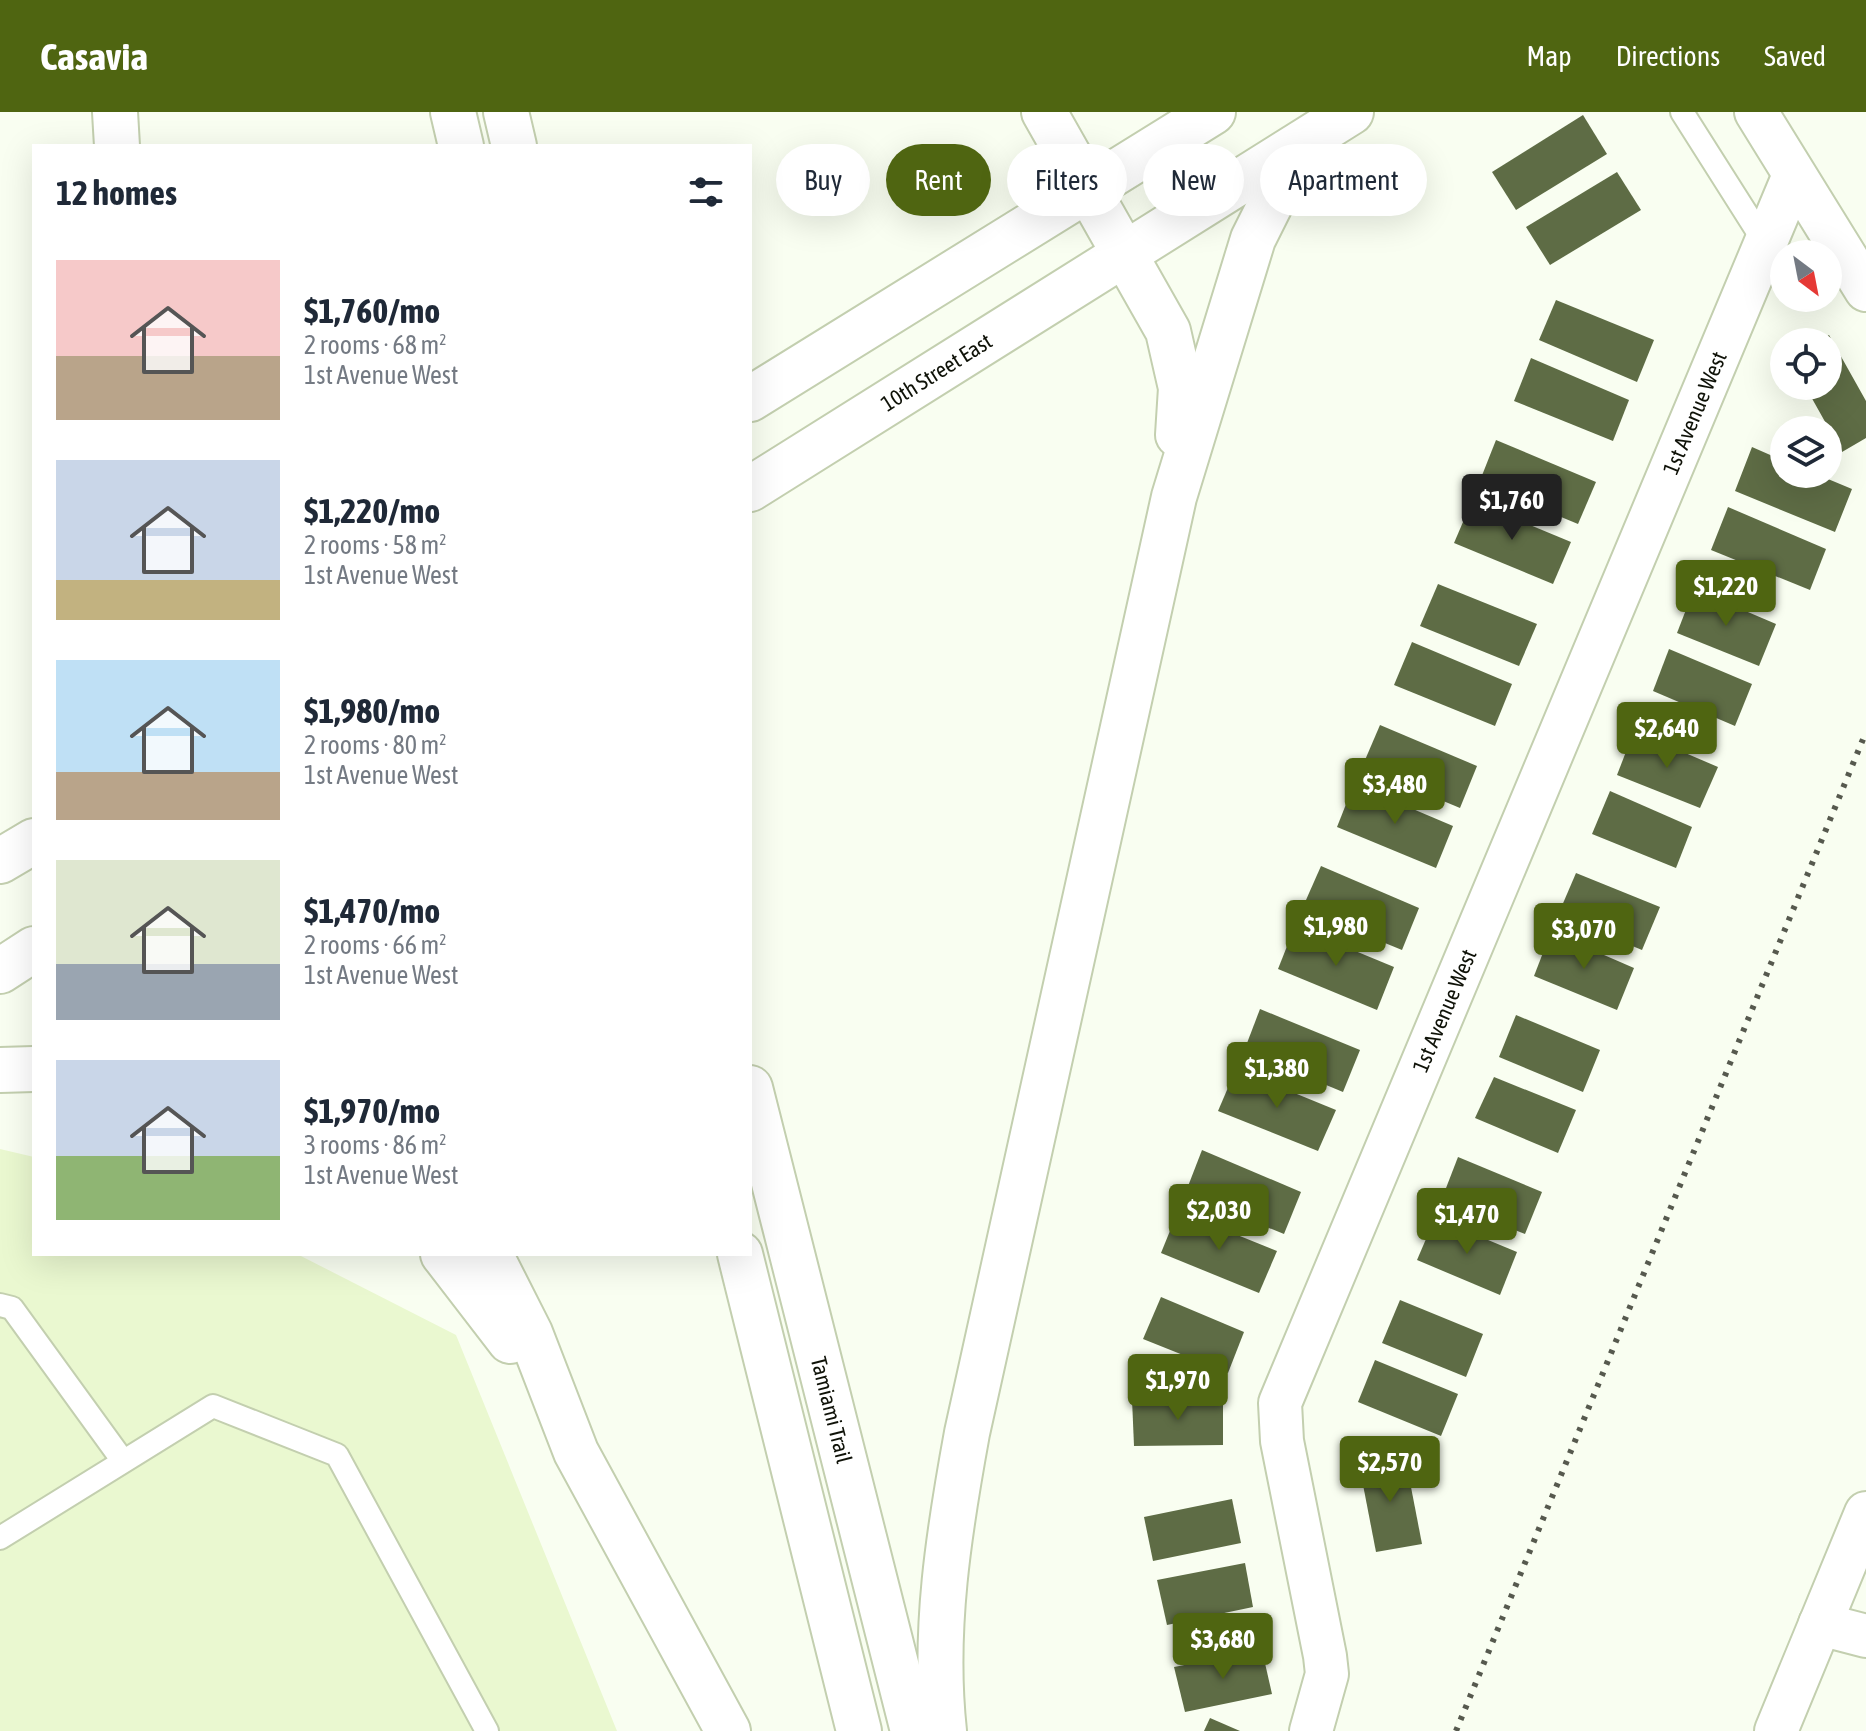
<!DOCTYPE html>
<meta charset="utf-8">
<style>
body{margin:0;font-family:"Asap Condensed",sans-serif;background:#f6f6f7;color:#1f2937;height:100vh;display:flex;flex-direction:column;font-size:30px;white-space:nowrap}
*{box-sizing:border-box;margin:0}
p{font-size:26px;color:#747a83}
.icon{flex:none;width:44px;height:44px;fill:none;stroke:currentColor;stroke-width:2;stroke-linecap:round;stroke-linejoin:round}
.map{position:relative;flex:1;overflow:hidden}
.side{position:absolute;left:32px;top:32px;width:720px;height:1112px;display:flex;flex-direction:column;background:#fff;border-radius:0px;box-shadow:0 8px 32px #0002}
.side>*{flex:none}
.banner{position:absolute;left:776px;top:32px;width:760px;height:72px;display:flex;gap:16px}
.needle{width:52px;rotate:148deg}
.fabs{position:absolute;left:1770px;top:128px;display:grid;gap:16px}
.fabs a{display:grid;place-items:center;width:72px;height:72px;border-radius:50%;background:#fff;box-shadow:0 8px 32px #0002;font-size:40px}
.price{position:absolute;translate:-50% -68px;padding:0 18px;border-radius:8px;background:#4f6511;color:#fff;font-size:26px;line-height:52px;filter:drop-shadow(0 2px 4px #0008)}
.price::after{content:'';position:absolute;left:50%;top:48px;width:24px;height:18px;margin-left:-12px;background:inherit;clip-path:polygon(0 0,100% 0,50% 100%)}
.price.on{background:#222;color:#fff}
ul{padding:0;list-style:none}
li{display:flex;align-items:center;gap:24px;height:200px;padding:0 24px}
li span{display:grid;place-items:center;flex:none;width:224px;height:160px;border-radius:0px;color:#555}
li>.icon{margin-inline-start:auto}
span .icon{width:96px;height:96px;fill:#fffc;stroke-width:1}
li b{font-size:34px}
h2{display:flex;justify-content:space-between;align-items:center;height:96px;padding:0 24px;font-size:34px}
.tag{padding:0 28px;border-radius:36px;background:#fff;box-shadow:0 8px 32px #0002;font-size:28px;line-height:72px}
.tag.on{background:#4f6511;color:#fff}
header{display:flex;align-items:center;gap:48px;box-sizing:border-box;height:112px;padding:0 40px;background:#4f6511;color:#fff}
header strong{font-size:38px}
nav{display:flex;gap:44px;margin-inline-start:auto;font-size:28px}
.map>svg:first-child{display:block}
</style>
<header>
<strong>Casavia</strong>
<nav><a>Map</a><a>Directions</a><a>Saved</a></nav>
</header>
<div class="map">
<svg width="1866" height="1619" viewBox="0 0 1866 1619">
<rect width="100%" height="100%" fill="#f9fef1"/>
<!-- built -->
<polygon fill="#eaf8d0" points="0,1037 34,1045 34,1142 297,1142 456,1223 617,1619 0,1619"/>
<!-- building -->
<g fill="#5e6c45">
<polygon points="1583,3 1607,42 1516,98 1492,60"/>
<polygon points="1617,60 1641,98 1550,153 1526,115"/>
<polygon points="1556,188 1654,228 1637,270 1539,228"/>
<polygon points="1829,223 1866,289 1866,326 1842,340 1805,274 1828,274 1828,230 1818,230"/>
<polygon points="1531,246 1629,288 1613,329 1514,289"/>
<polygon points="1496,328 1596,370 1578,412 1479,371"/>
<polygon points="1752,335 1784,349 1784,362 1816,362 1852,377 1835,420 1735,379"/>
<polygon points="1472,389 1571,430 1553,472 1454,431"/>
<polygon points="1728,395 1826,437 1810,478 1711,438"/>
<polygon points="1438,472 1537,512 1519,554 1420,514"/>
<polygon points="1694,477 1776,512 1759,554 1677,521"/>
<polygon points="1412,530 1512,572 1495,614 1394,573"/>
<polygon points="1669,537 1752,572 1735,614 1653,579"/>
<polygon points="1380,613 1477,654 1460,696 1362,655"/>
<polygon points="1634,619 1718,655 1700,696 1617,663"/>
<polygon points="1354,672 1453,714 1436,756 1337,715"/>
<polygon points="1610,679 1692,715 1676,756 1592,722"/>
<polygon points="1321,754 1419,796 1402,838 1302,797"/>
<polygon points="1576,761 1660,795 1642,838 1558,803"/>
<polygon points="1295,814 1394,855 1377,898 1278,857"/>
<polygon points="1551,820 1634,856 1617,898 1534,864"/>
<polygon points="1260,897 1360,938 1343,980 1244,939"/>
<polygon points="1516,903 1600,938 1583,980 1499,945"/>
<polygon points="1236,957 1336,998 1318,1039 1218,999"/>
<polygon points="1494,965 1576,998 1558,1041 1475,1006"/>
<polygon points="1202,1038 1301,1080 1284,1122 1185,1082"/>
<polygon points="1458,1045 1542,1080 1525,1122 1441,1089"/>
<polygon points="1178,1099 1277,1139 1259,1181 1161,1141"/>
<polygon points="1435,1106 1517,1140 1500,1183 1417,1148"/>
<polygon points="1161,1185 1244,1220 1228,1261 1143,1227"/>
<polygon points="1400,1188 1483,1222 1466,1265 1382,1231"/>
<polygon points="1375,1248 1458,1282 1441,1324 1358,1290"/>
<polygon points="1132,1287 1223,1288 1223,1333 1134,1334"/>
<polygon points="1405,1344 1422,1432 1376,1440 1359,1352"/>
<polygon points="1232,1387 1241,1431 1153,1449 1144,1405"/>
<polygon points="1245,1451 1253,1495 1167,1513 1157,1468"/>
<polygon points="1262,1538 1272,1582 1185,1600 1174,1555"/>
<polygon points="1210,1606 1240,1619 1204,1619"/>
</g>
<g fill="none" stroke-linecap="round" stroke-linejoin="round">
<defs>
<g id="service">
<polyline points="1682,0 1765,131"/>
<polyline points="0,1193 12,1196 123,1349"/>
<polyline points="0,1426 213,1294 337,1343 487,1619"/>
</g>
<g id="minor">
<polyline points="1756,0 1866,178"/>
<polyline points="1820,1512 1866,1524"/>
<path id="s1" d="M1311,1619L1327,1562L1325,1544L1282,1329L1280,1291L1794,63"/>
<polyline points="1776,1619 1866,1401"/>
</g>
<g id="primary">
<polyline points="750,287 1213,0"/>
<path id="s2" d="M750,377L1351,0"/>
<polyline points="0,749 34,729"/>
<polyline points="0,859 34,837"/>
</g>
<g id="trunk">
<polyline points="115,0 117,34"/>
<polyline points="453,0 461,34"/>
<polyline points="506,0 514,34"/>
<polyline points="1044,0 1168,219 1181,276 1178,323"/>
<polyline points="0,958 34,957"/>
<path id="s3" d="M750,976L913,1619"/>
<polyline points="443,1142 510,1229"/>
<polyline points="490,1142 530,1221 576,1340 728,1619"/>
<polyline points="740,1142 859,1619"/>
<path d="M944,1619C933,1519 949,1419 967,1321L1174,385L1253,127L1281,71L1316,24"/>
</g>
</defs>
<!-- service casing -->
<use href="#service" stroke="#c3cfaf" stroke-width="26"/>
<!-- minor casing -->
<use href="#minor" stroke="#c3cfaf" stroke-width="46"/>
<!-- primary casing -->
<use href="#primary" stroke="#c3cfaf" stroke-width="48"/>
<!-- trunk casing -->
<use href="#trunk" stroke="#c3cfaf" stroke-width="48"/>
<!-- service -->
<use href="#service" stroke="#fff" stroke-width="22"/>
<!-- minor -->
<use href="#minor" stroke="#fff" stroke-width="42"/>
<!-- primary -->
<use href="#primary" stroke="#fff" stroke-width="44"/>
<!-- trunk -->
<use href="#trunk" stroke="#fff" stroke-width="44"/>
<!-- rail -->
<polyline stroke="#56594e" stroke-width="6" stroke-dasharray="4 8" stroke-linecap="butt" points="1456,1619 1866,620"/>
</g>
<g text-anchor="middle" stroke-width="8" stroke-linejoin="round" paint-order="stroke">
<!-- street labels -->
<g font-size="22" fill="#0f1208" stroke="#fff">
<text dy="8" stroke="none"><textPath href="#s2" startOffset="220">10th Street East</textPath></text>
<text dy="8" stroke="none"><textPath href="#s1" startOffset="1408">1st Avenue West</textPath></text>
<text dy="8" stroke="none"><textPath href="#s1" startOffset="760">1st Avenue West</textPath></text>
<text dy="8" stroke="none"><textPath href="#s3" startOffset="332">Tamiami Trail</textPath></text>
</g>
</g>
</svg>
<div class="fabs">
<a><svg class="needle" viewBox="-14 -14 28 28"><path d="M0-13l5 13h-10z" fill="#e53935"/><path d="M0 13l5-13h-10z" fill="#747a83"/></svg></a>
<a><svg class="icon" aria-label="locate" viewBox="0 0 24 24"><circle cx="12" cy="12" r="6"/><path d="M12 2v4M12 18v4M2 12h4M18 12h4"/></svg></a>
<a><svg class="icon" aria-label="layers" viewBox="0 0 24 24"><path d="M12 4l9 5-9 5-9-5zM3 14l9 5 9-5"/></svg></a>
</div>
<b class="price on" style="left:1512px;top:430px">$1,760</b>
<b class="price" style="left:1726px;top:516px">$1,220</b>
<b class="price" style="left:1667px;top:658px">$2,640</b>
<b class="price" style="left:1395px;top:714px">$3,480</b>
<b class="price" style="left:1336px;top:856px">$1,980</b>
<b class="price" style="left:1584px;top:859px">$3,070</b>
<b class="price" style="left:1277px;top:998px">$1,380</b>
<b class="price" style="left:1219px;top:1140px">$2,030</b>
<b class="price" style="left:1467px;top:1144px">$1,470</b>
<b class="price" style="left:1178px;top:1310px">$1,970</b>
<b class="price" style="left:1390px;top:1392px">$2,570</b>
<b class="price" style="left:1223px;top:1569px">$3,680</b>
<div class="banner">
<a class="tag">Buy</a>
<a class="tag on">Rent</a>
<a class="tag">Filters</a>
<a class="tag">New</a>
<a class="tag">Apartment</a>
</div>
<section class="side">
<h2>12 homes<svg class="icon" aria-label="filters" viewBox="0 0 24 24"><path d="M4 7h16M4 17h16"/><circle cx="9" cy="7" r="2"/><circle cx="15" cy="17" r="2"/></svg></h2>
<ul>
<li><span style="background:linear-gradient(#f6c9c9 60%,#b9a48a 0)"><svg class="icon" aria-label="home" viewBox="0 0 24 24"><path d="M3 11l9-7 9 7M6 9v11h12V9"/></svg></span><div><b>$1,760/mo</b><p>2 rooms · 68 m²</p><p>1st Avenue West</p></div></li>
<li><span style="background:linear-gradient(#c9d6e8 75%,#c2b280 0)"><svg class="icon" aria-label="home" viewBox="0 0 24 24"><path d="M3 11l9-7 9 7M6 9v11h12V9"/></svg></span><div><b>$1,220/mo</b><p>2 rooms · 58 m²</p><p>1st Avenue West</p></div></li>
<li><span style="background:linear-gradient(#bfe0f5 70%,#b9a48a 0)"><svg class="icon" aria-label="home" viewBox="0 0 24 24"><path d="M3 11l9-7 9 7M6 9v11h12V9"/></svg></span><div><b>$1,980/mo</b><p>2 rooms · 80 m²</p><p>1st Avenue West</p></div></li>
<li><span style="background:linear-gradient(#dfe7d0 65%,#9aa5b1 0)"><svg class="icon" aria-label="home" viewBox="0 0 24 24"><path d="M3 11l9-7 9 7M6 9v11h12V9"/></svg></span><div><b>$1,470/mo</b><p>2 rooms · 66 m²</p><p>1st Avenue West</p></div></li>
<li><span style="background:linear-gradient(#c9d6e8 60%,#8fb573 0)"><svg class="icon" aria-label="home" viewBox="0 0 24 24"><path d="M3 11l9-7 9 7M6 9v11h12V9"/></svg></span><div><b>$1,970/mo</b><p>3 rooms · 86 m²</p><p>1st Avenue West</p></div></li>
</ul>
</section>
</div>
